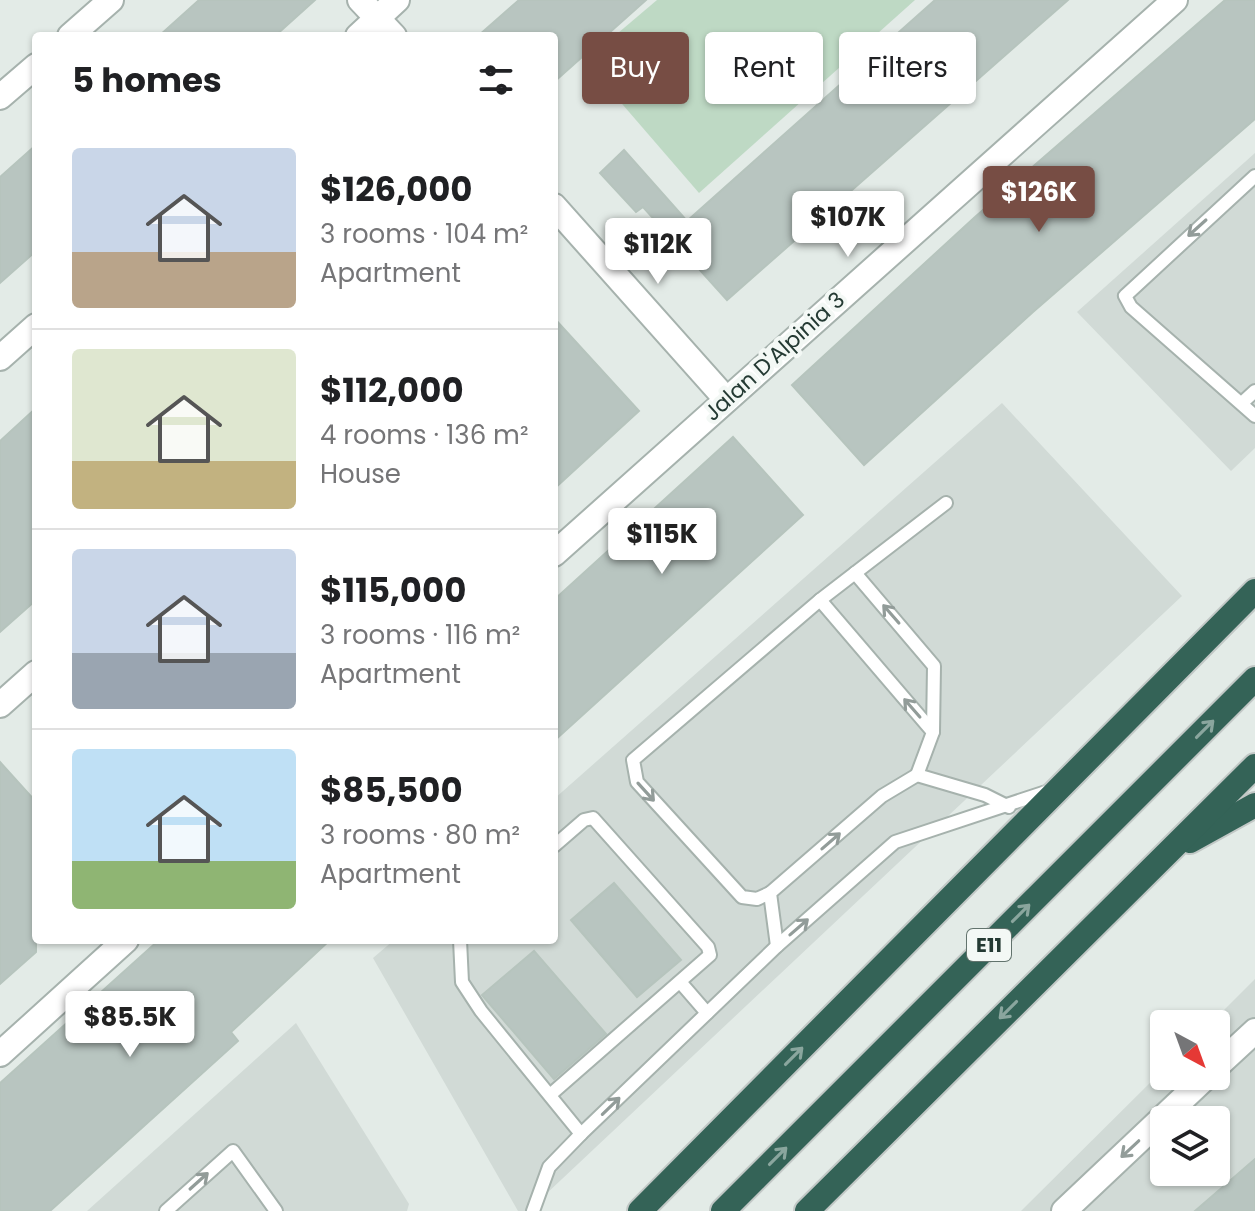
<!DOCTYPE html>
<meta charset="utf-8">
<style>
body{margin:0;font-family:Poppins,sans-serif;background:#f2f2f2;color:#202124;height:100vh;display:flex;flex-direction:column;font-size:30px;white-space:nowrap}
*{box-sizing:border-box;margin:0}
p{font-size:26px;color:#757577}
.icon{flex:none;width:44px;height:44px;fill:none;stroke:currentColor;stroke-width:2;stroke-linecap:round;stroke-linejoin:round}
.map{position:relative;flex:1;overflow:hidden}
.drawer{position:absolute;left:32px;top:32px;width:526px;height:912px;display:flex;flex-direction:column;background:#fff;border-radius:8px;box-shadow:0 2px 6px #0004}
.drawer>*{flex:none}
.top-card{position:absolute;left:582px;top:32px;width:552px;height:72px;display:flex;gap:16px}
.needle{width:52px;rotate:139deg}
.fabs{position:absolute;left:1150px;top:1010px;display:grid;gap:16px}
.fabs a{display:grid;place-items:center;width:80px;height:80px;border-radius:8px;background:#fff;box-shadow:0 2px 6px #0004;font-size:40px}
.price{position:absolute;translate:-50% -68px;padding:0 18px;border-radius:8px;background:#fff;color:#222;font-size:26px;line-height:52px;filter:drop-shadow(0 2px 4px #0008)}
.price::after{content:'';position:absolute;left:50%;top:48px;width:24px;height:18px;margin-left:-12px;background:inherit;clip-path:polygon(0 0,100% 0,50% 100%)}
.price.active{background:#774d44;color:#fff}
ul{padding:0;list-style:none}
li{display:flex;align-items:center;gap:24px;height:200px;padding:0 40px}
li+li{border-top:2px solid #e0e0e0}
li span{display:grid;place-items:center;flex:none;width:224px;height:160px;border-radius:8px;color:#555}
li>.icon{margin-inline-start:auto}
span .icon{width:96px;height:96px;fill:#fffc;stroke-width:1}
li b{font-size:34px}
h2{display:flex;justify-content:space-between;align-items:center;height:96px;padding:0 40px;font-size:34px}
.pill{padding:0 28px;border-radius:8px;background:#fff;box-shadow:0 2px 6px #0004;font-size:28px;line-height:72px}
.pill.active{background:#774d44;color:#fff}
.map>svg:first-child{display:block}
</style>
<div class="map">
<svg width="1255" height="1211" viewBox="0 0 1255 1211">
<rect width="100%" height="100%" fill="#e3ebe7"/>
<!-- built -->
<g fill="#d1dad6" fill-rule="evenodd">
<polygon points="1255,153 1255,448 1231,471 1077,312"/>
<polygon points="1002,403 1182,596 528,1211 518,1211 373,958 394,940 554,940 554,799"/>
<path d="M1255,979V1211H1021L1164,1069V1076H1216V1024H1210ZM1164,1120H1216V1172H1164Z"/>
<polygon points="296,1023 409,1204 407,1211 87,1211"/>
</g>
<!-- green -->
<polygon fill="#bed9c4" points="657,0 915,0 699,193 585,61"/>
<!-- building -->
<g fill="#b8c5c0" stroke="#b6c4bd" stroke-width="2">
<polygon points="199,0 315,0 275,36 159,36"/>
<polygon points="519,0 646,0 554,82 554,36 478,36"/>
<polygon points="935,0 1068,0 727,300 643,207 636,212 600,173 624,150 687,221"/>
<polygon points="1225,0 1255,0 1255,119 1033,312 864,465 792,385 975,217"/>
<polygon points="36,145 36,251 0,283 0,177"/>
<polygon points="554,318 639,411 554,489"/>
<polygon points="36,408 36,600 0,632 0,441"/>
<polygon points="733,437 803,515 554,741 554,600"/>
<polygon points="0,762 36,802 36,952 0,984"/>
<polygon points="614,883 681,960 637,997 571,920"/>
<polygon points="159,940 330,940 231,1032 238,1041 50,1211 0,1211 0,1083"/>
<polygon points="534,951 606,1034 554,1079 482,995"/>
<polygon points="1255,1159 1255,1211 1195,1211"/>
</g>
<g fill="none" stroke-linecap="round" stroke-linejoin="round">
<defs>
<g id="service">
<polyline points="1255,176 1125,296 1131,307 1255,416"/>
<polyline points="1243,402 1255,391"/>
<polyline points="855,573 934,666 933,732"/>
<polyline points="820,600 933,732 917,775"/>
<polyline points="770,893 757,899 742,897 637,782 633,760 820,600 946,503"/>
<polyline points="460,940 462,982 481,1011 581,1134"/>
<polyline points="777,946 770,893 882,796 917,775 985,795 1009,807"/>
<polyline points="681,983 707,1013"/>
<polyline points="550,1095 710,955 708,947 593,818 584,820 554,846"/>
<polyline points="166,1211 233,1151 276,1211"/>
<polyline points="533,1211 549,1167 581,1134 777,946 895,842 1046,792"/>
</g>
<g id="minor">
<polyline points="360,0 394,36"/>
<polyline points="70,36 111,0"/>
<polyline points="358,36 397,0"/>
<polyline points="0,97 36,66"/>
<polyline points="554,206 726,399"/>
<polyline points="0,358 36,326"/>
<polyline points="554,554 1175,0"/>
<polyline points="0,705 36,673"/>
<polyline points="0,1054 126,940"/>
<polyline points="1216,1067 1255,1031"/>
<polyline points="1064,1211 1207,1076"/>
</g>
<g id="motorway">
<polyline points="1190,841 1255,805"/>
<polyline points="640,1211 1255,591"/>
<polyline points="723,1211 1255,679"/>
<polyline points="807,1211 1255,766"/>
</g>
</defs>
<!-- service casing -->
<use href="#service" stroke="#a6b2ad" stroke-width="16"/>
<!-- minor casing -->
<use href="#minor" stroke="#a6b2ad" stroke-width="28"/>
<!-- motorway casing -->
<use href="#motorway" stroke="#c2c8c6" stroke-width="28"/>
<!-- service -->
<use href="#service" stroke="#fff" stroke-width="12"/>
<!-- minor -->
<use href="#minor" stroke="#fff" stroke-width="24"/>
<!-- motorway -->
<use href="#motorway" stroke="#346357" stroke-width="24"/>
</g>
<!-- one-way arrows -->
<defs><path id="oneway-shaft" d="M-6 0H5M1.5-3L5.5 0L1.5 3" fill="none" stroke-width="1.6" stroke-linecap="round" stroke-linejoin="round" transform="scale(2)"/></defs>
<g stroke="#929c99">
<use href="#oneway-shaft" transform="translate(1197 228) rotate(138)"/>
<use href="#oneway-shaft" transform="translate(891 614) rotate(-131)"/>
<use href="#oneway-shaft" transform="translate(912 708) rotate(-131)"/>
<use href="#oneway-shaft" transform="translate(646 792) rotate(48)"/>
<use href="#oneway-shaft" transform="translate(831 841) rotate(-41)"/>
<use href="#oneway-shaft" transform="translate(799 927) rotate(-41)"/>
<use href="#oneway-shaft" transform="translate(611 1106) rotate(-44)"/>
<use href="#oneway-shaft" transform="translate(1130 1149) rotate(137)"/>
<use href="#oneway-shaft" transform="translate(199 1181) rotate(-42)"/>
</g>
<g stroke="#8aa69e">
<use href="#oneway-shaft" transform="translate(1205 729) rotate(-45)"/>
<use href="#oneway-shaft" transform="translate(1021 913) rotate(-45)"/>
<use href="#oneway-shaft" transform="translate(1008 1010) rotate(135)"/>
<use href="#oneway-shaft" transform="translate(794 1056) rotate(-45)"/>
<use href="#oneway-shaft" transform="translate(778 1156) rotate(-45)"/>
</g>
<g text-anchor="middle" stroke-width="8" stroke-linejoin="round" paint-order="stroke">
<!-- shield labels -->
<rect fill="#f3f8f5" stroke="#62736d" stroke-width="2" x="967" y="929" width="44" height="32" rx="6"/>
<g font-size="20" font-weight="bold" fill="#243a33">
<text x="989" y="952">E11</text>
</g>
<!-- street labels -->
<g font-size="22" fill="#243a33" stroke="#f3f8f5">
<text transform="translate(774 356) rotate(-42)" y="8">Jalan D'Alpinia 3</text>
</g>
</g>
</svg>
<div class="fabs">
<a><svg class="needle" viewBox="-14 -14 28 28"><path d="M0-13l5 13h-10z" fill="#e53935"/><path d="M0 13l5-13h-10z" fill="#757577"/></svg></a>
<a><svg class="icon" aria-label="layers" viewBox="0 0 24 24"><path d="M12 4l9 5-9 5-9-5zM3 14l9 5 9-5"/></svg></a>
</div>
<b class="price active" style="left:1039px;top:234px">$126K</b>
<b class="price" style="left:848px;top:259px">$107K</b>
<b class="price" style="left:658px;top:286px">$112K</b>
<b class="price" style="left:662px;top:576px">$115K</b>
<b class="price" style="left:130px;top:1059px">$85.5K</b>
<div class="top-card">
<a class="pill active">Buy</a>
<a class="pill">Rent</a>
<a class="pill">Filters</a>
</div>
<section class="drawer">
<h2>5 homes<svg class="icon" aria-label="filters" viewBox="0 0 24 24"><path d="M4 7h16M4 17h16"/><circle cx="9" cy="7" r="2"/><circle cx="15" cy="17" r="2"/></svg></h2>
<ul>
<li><span style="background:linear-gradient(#c9d6e8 65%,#b9a48a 0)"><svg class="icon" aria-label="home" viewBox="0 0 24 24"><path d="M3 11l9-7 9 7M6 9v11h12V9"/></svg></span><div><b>$126,000</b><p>3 rooms · 104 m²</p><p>Apartment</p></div></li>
<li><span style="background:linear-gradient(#dfe7d0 70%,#c2b280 0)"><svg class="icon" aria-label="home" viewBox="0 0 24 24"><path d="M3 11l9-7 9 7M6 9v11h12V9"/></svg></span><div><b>$112,000</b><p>4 rooms · 136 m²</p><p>House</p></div></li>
<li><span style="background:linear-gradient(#c9d6e8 65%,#9aa5b1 0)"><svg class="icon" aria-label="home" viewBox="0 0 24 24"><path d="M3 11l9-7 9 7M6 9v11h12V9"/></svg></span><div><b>$115,000</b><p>3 rooms · 116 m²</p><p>Apartment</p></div></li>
<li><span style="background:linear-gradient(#bfe0f5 70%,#8fb573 0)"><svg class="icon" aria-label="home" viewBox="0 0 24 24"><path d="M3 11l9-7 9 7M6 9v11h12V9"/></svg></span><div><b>$85,500</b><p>3 rooms · 80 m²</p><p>Apartment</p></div></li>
</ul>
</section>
</div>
